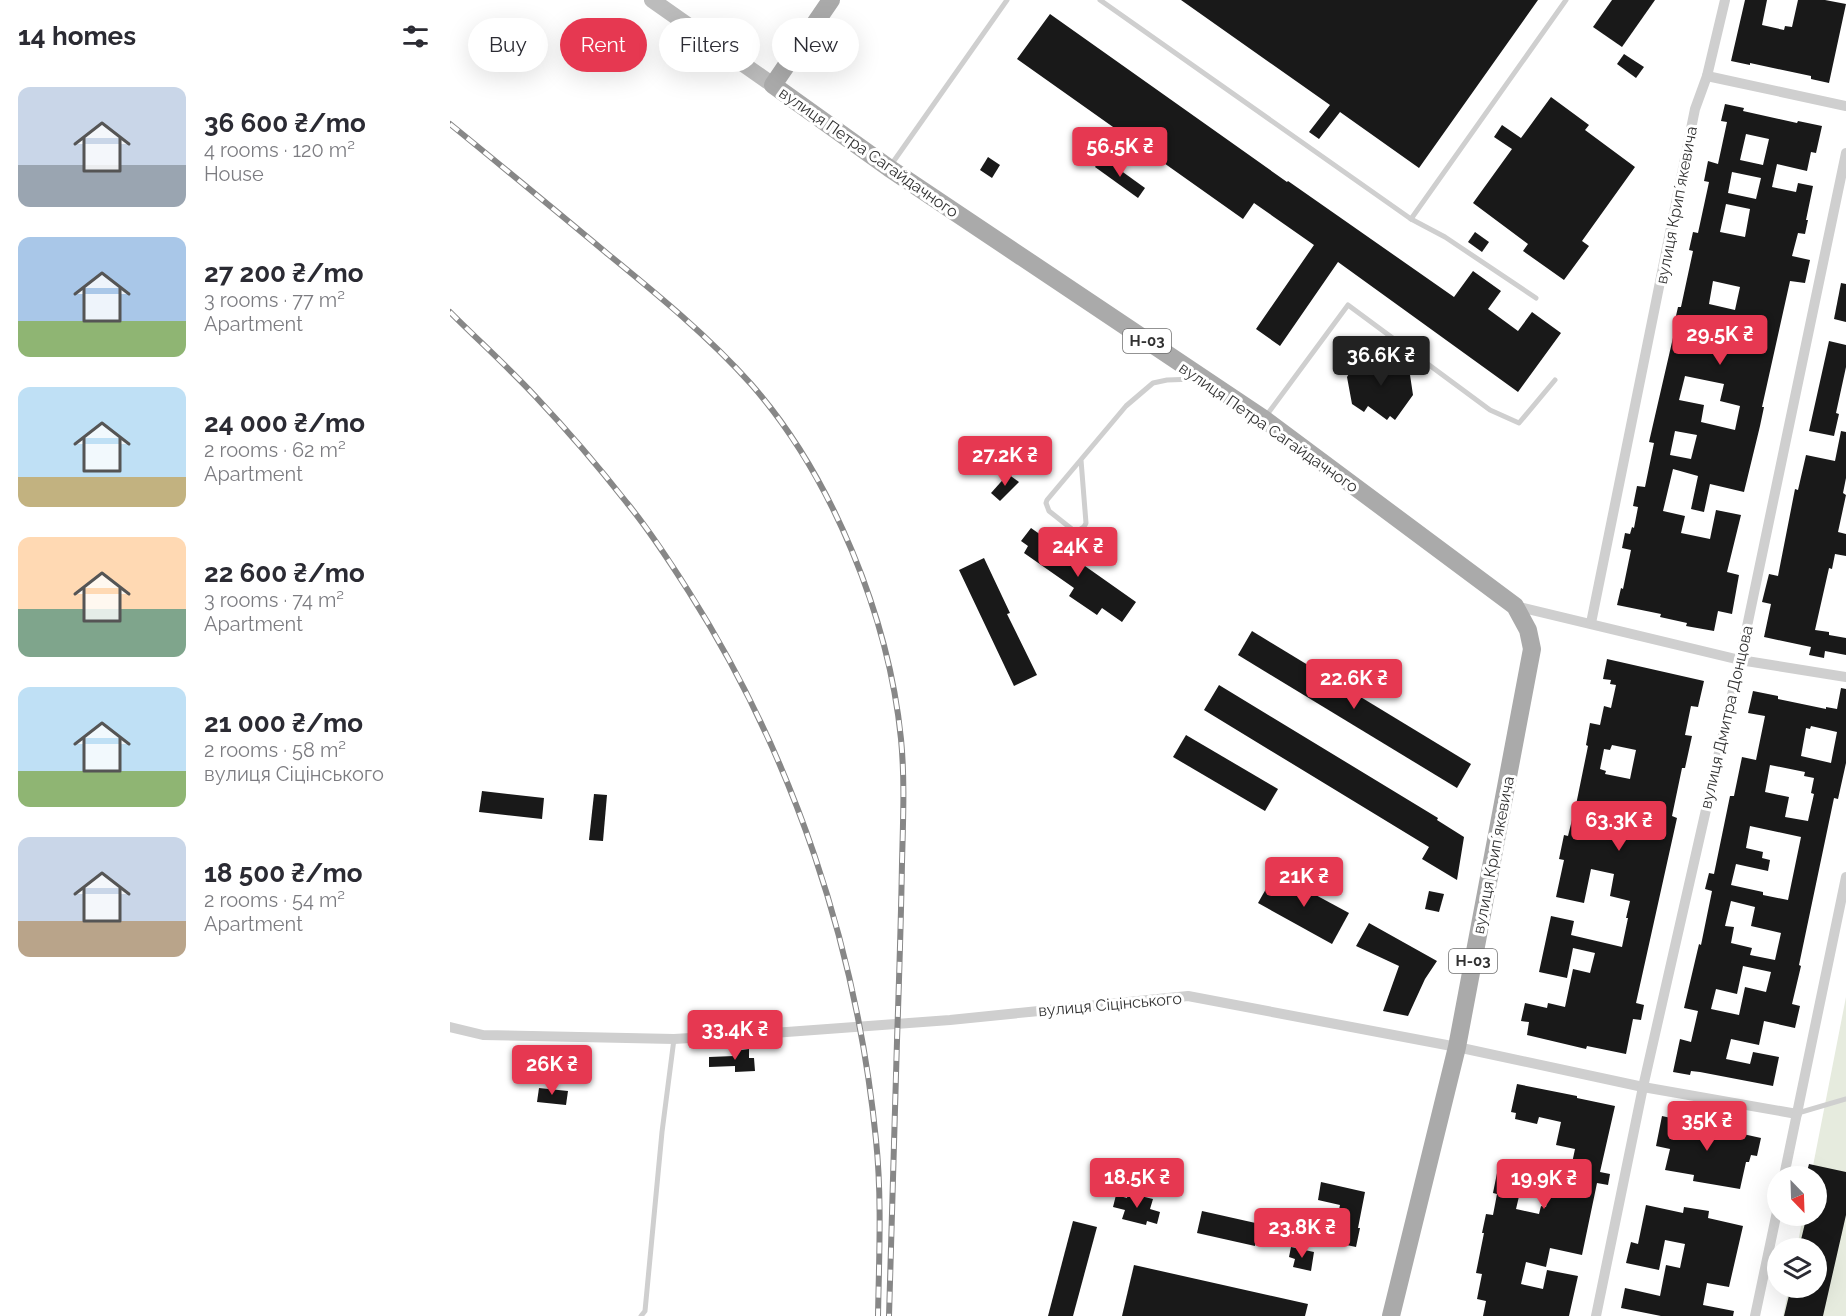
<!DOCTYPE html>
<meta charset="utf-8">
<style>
body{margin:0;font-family:Raleway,sans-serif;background:#f7f7f7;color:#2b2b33;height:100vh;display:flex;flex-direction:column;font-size:22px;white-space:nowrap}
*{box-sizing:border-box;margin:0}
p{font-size:20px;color:#7c7c81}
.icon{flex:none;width:33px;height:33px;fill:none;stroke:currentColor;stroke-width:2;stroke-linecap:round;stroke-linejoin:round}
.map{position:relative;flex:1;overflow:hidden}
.drawer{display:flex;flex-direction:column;background:#fff;width:450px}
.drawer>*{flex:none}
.guide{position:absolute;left:18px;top:18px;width:570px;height:54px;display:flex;gap:12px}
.needle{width:39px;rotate:157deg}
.buttons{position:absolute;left:1317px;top:1166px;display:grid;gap:12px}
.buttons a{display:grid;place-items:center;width:60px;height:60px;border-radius:50%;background:#fff;box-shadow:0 6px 24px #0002;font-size:30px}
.price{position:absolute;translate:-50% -51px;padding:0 14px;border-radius:6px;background:#e63851;color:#fff;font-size:20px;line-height:39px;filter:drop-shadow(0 2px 3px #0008)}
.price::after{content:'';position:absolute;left:50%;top:36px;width:18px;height:14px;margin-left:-9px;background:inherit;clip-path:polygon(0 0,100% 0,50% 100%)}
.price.active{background:#222;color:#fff}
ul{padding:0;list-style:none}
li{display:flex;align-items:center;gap:18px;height:150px;padding:0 18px}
li span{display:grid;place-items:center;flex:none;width:168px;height:120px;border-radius:12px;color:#555}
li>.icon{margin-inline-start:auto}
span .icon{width:72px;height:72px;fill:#fffc;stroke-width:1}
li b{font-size:26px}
h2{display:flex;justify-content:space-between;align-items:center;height:72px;padding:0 18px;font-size:26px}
.pill{padding:0 21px;border-radius:27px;background:#fff;box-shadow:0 6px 24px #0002;font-size:21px;line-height:54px}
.pill.active{background:#e63851;color:#fff}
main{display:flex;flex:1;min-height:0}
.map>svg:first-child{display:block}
</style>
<main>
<section class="drawer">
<h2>14 homes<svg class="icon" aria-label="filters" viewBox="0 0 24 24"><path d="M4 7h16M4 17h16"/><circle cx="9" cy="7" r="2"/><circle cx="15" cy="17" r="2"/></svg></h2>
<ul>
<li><span style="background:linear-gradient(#c9d6e8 65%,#9aa5b1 0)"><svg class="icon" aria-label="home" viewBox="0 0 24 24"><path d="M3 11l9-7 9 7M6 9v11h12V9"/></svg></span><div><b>36 600 ₴/mo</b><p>4 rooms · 120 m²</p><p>House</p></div></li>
<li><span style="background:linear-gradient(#a9c7e8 70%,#8fb573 0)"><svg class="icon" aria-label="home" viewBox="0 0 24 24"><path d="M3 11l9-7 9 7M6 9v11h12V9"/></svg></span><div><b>27 200 ₴/mo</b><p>3 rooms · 77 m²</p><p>Apartment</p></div></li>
<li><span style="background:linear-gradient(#bfe0f5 75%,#c2b280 0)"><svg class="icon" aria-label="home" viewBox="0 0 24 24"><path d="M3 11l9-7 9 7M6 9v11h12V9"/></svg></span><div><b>24 000 ₴/mo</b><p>2 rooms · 62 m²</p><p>Apartment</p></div></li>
<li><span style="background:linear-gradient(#ffd9b3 60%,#7fa58c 0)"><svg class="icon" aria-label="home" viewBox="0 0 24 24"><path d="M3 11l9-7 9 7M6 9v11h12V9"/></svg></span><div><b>22 600 ₴/mo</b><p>3 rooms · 74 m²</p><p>Apartment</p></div></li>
<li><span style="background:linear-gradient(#bfe0f5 70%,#8fb573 0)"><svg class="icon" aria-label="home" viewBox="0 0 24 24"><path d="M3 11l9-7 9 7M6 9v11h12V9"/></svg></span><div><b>21 000 ₴/mo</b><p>2 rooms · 58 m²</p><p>вулиця Сіцінського</p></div></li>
<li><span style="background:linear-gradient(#c9d6e8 70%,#b9a48a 0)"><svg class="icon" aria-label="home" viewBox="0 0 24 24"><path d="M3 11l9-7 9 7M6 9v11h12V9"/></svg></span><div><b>18 500 ₴/mo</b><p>2 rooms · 54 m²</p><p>Apartment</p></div></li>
</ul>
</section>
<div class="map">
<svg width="1396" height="1316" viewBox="0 0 1396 1316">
<rect width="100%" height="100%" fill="#fff"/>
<!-- green -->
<polygon fill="#e6ebde" points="1396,997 1396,1316 1333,1316 1339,1287 1366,1287 1366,1248 1347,1248 1353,1215 1366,1215 1366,1176 1361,1176"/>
<!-- building -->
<g fill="#191919" fill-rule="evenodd">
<polygon points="731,0 1088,0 969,168 890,112 869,139 859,132 880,105"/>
<polygon points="1162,0 1205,0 1172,47 1143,27"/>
<polygon points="1295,0 1317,0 1312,25 1334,30 1335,26 1342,27 1348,0 1375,0 1396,4 1379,83 1361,79 1361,76 1300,63 1300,65 1281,61"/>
<polygon points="600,14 837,182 838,181 1004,297 1023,271 1051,291 1038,309 1068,331 1082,312 1111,333 1068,392 888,262 830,346 806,329 864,245 804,203 793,219 567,59"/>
<polygon points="1174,54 1194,67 1186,78 1167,64"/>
<polygon points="1101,97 1139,125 1135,130 1185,167 1132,241 1139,246 1114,280 1073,251 1078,244 1023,203 1062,149 1044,137 1052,125 1071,138"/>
<path d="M1275,104L1294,108L1293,111L1347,123L1348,121L1372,126L1366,153L1361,152L1357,171L1327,164L1322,187L1346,192L1348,183L1363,186L1356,220H1358L1355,234L1348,233L1342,256L1360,260L1355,283L1340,281L1312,407H1314L1310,426L1294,492L1260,484L1254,512L1241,509L1248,476L1223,469L1213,511L1235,516L1231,533L1260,539L1266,510L1291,515L1277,572L1289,575L1282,614L1268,611L1264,631L1236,626L1237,623L1210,617L1211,614L1167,605L1171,588L1173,589L1181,550L1172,548L1175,533L1180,534L1182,527L1184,528L1188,507L1183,506L1187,486L1195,487L1204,443L1199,442L1225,329H1223L1228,307H1231L1243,251L1239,250L1243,232L1248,233L1259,182L1254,181L1258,161L1268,164L1277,122L1271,121ZM1296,134L1319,139L1313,165L1290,160ZM1282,172L1311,178L1306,199L1278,193ZM1276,204L1300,209L1295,237L1270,232ZM1263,281L1290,287L1285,310L1259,304ZM1235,376L1274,384L1270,401L1290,406L1285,430L1251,422L1254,405L1229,400ZM1225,431L1247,435L1241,459L1220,455Z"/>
<polygon points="538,157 550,165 542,178 530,170"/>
<polygon points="652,157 695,188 688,198 645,167"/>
<polygon points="1025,232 1039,242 1032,252 1018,242"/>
<polygon points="1391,283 1396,284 1396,322 1384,319"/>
<polygon points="1379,341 1396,345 1396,367 1386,413 1389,414 1384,436 1359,431"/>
<polygon points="931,352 959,368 963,395 945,420 940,416 937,420 918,406 914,412 902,404 897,377 903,367 909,370 914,361 923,366"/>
<polygon points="1391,431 1396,432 1396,478 1393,493 1396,495 1388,532 1396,534 1396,556 1385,554 1382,569 1379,568 1365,630 1379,632 1379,635 1396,638 1396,655 1375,651 1374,658 1359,655 1361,647 1314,637 1321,604 1312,602 1319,574 1328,576 1345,489 1348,490 1356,455 1385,461"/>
<polygon points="558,474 569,482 550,501 541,493"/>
<polygon points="581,528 686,602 672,622 652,608 647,615 619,596 624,588 574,553 578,546 571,541"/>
<polygon points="534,558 560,613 557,614 587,675 564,686 509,570"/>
<polygon points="802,631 1021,764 1007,788 788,655"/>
<path d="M1157,659L1254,681L1248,707L1241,706L1235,735L1242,736L1235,768H1232L1222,816L1227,818L1186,1003L1194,1005L1191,1020L1183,1019L1176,1054L1137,1046L1136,1049L1077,1035L1079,1022L1071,1021L1075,1003L1097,1008L1098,1003L1115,1007L1123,969L1140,973L1145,953L1123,948L1117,978L1089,972L1101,916L1124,921L1121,935L1172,947L1178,918H1176L1180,901L1160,896L1164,874L1141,869L1134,903L1106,897L1114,860L1109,859L1114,835L1118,836L1127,800L1138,746L1136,745L1140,723L1150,725L1154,706L1161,708L1166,685L1160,684L1161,680L1153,679ZM1162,745L1186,750L1180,779L1155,774L1156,771L1150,769L1154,749L1160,750Z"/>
<polygon points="769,685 988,818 987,820 1014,837 1007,880 972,859 979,847 754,710"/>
<path d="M1391,688L1396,689V763L1388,799L1384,798L1349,965L1351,966L1342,1004L1350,1006L1345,1028L1314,1021L1309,1045L1281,1039L1276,1059L1300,1064L1303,1052L1329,1057L1323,1086L1250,1072L1241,1071L1240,1075L1223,1072L1230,1039L1241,1042L1248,1011L1234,1008L1249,944L1251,945L1262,891L1255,889L1259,873L1264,874L1280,796H1284L1292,757L1306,760L1315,716L1298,713L1303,691L1328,696V699L1376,709V707L1387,709ZM1361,726L1387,732L1381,763L1351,756L1356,728L1360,729ZM1320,765L1355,772L1354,776L1364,778L1361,793L1364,794L1358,821L1335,817L1339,797L1315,792ZM1300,826L1351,837L1338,900L1313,895V892L1281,885L1286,864L1318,871L1320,860L1312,858L1313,852L1296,848ZM1281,901L1305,907L1301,926L1331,933L1325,960L1300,955L1302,948L1281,943L1284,927L1275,926ZM1293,966L1321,972L1316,992L1295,987L1289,1015L1261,1009L1266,989L1287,994Z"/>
<polygon points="736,735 828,789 815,811 723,757"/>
<polygon points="32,791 94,798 92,819 29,812"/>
<polygon points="144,794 157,795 153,841 139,840"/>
<polygon points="825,873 899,913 882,944 808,903"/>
<polygon points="979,891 994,894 989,912 975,909"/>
<polygon points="919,923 987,961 975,979 958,1016 933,1011 949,966 906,946"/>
<polygon points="299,1049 299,1058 304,1058 305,1071 285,1072 285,1066 259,1067 259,1057 284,1056 283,1051"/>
<polygon points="1067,1084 1127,1096 1127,1098 1165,1106 1150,1172 1160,1174 1158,1185 1147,1183 1132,1255 1100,1248 1096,1267 1076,1262 1071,1284 1093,1289 1097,1270 1128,1276 1119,1316 1033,1316 1036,1301 1027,1299 1032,1274 1026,1273 1034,1233 1032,1233 1036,1214 1043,1215 1047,1194 1043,1193 1047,1173 1063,1177 1065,1169 1075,1171 1066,1209 1089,1214 1091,1206 1096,1207 1102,1178 1118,1182 1125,1149 1106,1145 1111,1122 1089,1117 1087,1124 1065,1119 1066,1113 1061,1112"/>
<polygon points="89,1088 118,1091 116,1105 87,1102"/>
<polygon points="1212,1116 1311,1138 1307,1156 1301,1155 1299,1162 1296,1162 1290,1189 1243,1181 1244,1175 1215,1170 1220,1149 1206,1146"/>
<polygon points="1359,1164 1396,1172 1396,1215 1373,1316 1334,1316 1341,1287 1366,1287 1366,1248 1349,1248 1357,1215 1366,1215 1366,1176 1356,1175"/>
<polygon points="871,1182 915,1192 908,1228 910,1228 906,1247 882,1242 890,1205 868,1200"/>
<polygon points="678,1193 703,1199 700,1209 710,1212 707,1224 697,1221 696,1225 672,1219 675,1210 663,1207 666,1195 677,1198"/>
<polygon points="1196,1205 1233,1213 1234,1207 1259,1211 1258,1218 1293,1226 1279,1287 1257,1283 1253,1305 1284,1311 1283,1316 1211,1316 1171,1308 1175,1288 1210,1296 1216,1265 1230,1268 1235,1244 1215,1240 1209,1270 1176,1263 1181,1242 1188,1244"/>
<polygon points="752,1211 810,1224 805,1246 747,1233"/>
<polygon points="623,1221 647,1227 623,1316 598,1316"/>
<polygon points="841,1247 864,1252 861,1271 843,1267 845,1259 839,1257"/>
<polygon points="684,1265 858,1304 855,1316 672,1316"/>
</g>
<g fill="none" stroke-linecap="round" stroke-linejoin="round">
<!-- service -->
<g stroke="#cfcfcf" stroke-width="5">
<polyline points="650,0 961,219 995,237 1086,298"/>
<polyline points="441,165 557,0"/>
<polyline points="961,219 1116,0"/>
<polyline points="816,416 898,305 1040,410 1069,423 1105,380"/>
<path d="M631,460L636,523C634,529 628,531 623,530L599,511L596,503L597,500L676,406L703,383L717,380L745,379"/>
<polyline points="1348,1113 1396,1099"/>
<polyline points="191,1316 195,1311 212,1132 224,1039"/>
</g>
<!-- minor -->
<g stroke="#cfcfcf" stroke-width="10">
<polyline points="1257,76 1396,106"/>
<polyline points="1065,606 1290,660 1396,677"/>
<polyline points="1141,623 1245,109 1257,76 1275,0"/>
<polyline points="0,1027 33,1035 224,1039 323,1033 500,1020 738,996 1007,1047 1193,1087 1347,1114"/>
<polyline points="1334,1176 1396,877"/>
<polyline points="1146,1316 1193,1087 1290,660 1396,153"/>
<polyline points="1305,1316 1328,1207"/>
</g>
<!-- secondary -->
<polyline stroke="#bcbcbc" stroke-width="16" points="202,0 323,85"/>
<!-- primary -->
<polyline stroke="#aaa" stroke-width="18" points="381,0 323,85 439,168 814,419 1065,606 1078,630 1082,649 1007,1047 941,1316"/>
<defs>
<g id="rail">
<path d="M0,124C53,167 106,211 159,255C208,295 258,336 301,384C382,476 439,618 451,739C455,780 453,822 452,863C451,922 449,982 447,1041C444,1133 442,1224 439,1316"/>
<path d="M0,312C28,340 58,367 85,396C117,430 148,466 177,503C200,531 220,562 239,592C343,756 407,947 426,1140C432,1198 429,1258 428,1316"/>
</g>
</defs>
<!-- rail casing -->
<use href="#rail" stroke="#878787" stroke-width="6"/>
<!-- rail -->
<use href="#rail" stroke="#fff" stroke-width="4" stroke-dasharray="11" stroke-linecap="butt"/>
</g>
<g text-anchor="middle" stroke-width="6" stroke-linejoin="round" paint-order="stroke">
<!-- shield labels -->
<g fill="#fff" stroke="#707070" stroke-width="1.5">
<rect x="673" y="329" width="48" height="24" rx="4.5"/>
<rect x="999" y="949" width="48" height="24" rx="4.5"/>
</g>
<g font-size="15" font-weight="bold" fill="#323232">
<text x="697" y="346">Н-03</text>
<text x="1023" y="966">Н-03</text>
</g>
<!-- street labels -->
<g font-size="16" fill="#323232" stroke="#fff">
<text transform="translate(419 152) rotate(35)" y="6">вулиця Петра Сагайдачного</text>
<text transform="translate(1226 205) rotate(-79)" y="6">вулиця Крипʼякевича</text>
<text transform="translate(819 427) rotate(35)" y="6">вулиця Петра Сагайдачного</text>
<text transform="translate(1276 717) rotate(-77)" y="6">вулиця Дмитра Донцова</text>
<text transform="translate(1043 855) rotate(-79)" y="6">вулиця Крипʼякевича</text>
<text transform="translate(660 1004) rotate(-5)" y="6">вулиця Сіцінського</text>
</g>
</g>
</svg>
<div class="buttons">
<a><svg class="needle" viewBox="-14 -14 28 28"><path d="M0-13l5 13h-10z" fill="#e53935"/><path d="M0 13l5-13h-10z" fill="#7c7c81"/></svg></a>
<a><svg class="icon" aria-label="layers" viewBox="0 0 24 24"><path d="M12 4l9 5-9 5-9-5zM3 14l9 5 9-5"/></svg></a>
</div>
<b class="price" style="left:670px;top:178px">56.5K ₴</b>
<b class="price" style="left:1270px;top:366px">29.5K ₴</b>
<b class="price active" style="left:931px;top:387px">36.6K ₴</b>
<b class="price" style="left:555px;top:487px">27.2K ₴</b>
<b class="price" style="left:628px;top:578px">24K ₴</b>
<b class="price" style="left:904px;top:710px">22.6K ₴</b>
<b class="price" style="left:1169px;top:852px">63.3K ₴</b>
<b class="price" style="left:854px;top:908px">21K ₴</b>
<b class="price" style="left:285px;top:1061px">33.4K ₴</b>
<b class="price" style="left:102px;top:1096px">26K ₴</b>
<b class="price" style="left:1257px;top:1152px">35K ₴</b>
<b class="price" style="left:687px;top:1209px">18.5K ₴</b>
<b class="price" style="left:1094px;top:1210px">19.9K ₴</b>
<b class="price" style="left:852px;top:1259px">23.8K ₴</b>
<div class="guide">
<a class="pill">Buy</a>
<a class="pill active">Rent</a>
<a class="pill">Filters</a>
<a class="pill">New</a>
</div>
</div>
</main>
